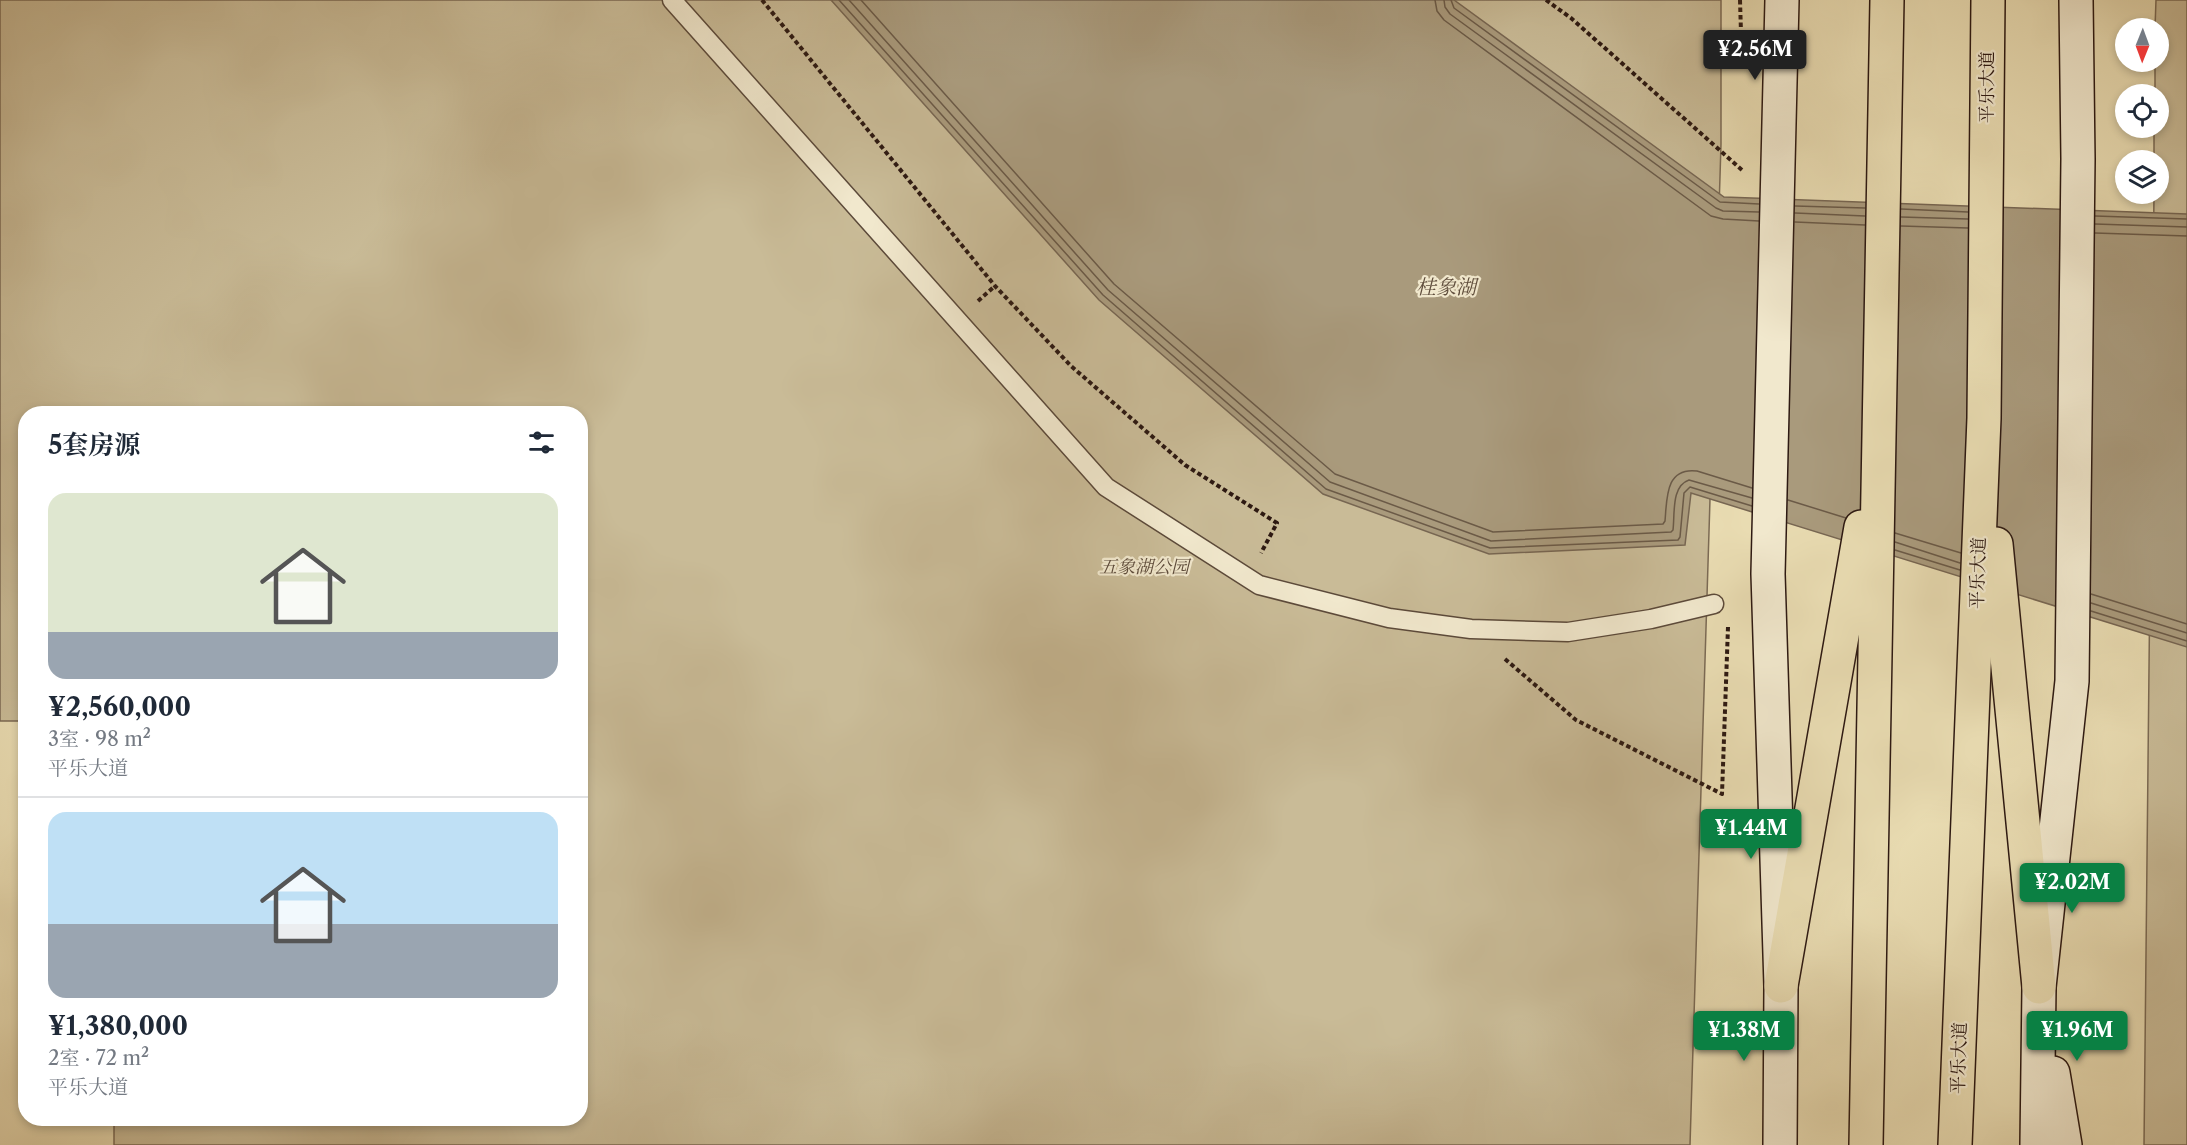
<!DOCTYPE html>
<html lang="zh">
<meta charset="utf-8">
<style>
body{margin:0;font-family:"Libre Caslon Text","Noto Serif SC",serif;background:#f6f6f7;color:#1f2937;height:100vh;display:flex;flex-direction:column;font-size:22px;white-space:nowrap}
*{box-sizing:border-box;margin:0}
p{font-size:20px;color:#747a83}
.icon{flex:none;width:33px;height:33px;fill:none;stroke:currentColor;stroke-width:2;stroke-linecap:round;stroke-linejoin:round}
.map{position:relative;flex:1;overflow:hidden}
.drawer{position:absolute;left:18px;top:406px;width:570px;height:720px;display:flex;flex-direction:column;background:#fff;border-radius:24px;box-shadow:0 3px 9px #0003}
.drawer>*{flex:none}
.needle{width:39px;rotate:181deg}
.controls{position:absolute;left:2115px;top:18px;display:grid;gap:12px}
.controls a{display:grid;place-items:center;width:54px;height:54px;border-radius:50%;background:#fff;box-shadow:0 3px 9px #0003;font-size:30px}
.price{position:absolute;translate:-50% -51px;padding:0 14px;border-radius:6px;background:#0b8043;color:#fff;font-size:20px;line-height:39px;filter:drop-shadow(0 2px 3px #0008)}
.price::after{content:'';position:absolute;left:50%;top:36px;width:18px;height:14px;margin-left:-9px;background:inherit;clip-path:polygon(0 0,100% 0,50% 100%)}
.price.active{background:#222;color:#fff}
ul{padding:0;list-style:none}
li{display:grid;align-content:center;gap:12px;height:318px;padding:0 30px}
li+li{border-top:2px solid #e0e1e3}
li span{display:grid;place-items:center;height:186px;border-radius:18px;color:#555}
li>.icon{margin-inline-start:auto}
span .icon{width:108px;height:108px;fill:#fffc;stroke-width:1}
li b{font-size:26px}
h2{display:flex;justify-content:space-between;align-items:center;height:72px;padding:0 30px;font-size:26px}
.map>svg:first-child{display:block}
</style>
<div class="map">
<svg width="2187" height="1145" viewBox="0 0 2187 1145">
<rect width="100%" height="100%" fill="#e9dcb2"/>
<filter id="stains"><feTurbulence type="fractalNoise" baseFrequency=".00333" numOctaves="4"/><feColorMatrix values="0 0 0 0 .2 0 0 0 0 .09 0 0 0 0 .02 0 0 0 .5 -.17"/></filter>
<radialGradient id="worn" r=".72"><stop offset=".6" stop-color="#630" stop-opacity="0"/><stop offset="1" stop-color="#630" stop-opacity=".3"/></radialGradient>
<!-- green -->
<g fill="#c9bb97" stroke="#7b6a54" stroke-width="1.5">
<polygon points="0,0 1721,0 1721,144 1690,1145 114,1145 114,1119 580,1119 580,414 26,414 25,721 0,721"/>
<polygon points="2156,0 2187,0 2187,1145 2144,1145 2154,194 2158,194 2158,160 2154,160 2154,128 2158,128 2158,94 2155,94 2155,62 2158,62 2158,28 2155,28"/>
</g>
<!-- water -->
<polygon fill="#a99a7c" stroke="#776652" stroke-width="1.5" points="831,0 1454,0 1724,197 2187,214 2187,647 1691,493 1685,545 1489,554 1323,494 1099,300"/>
<g fill="none" stroke-linecap="round" stroke-linejoin="round">
<!-- shore -->
<g stroke="#6b5a47" stroke-width="1.5">
<polyline points="839,0 1103,295 1326,489 1490,548 1678,540 1680,537 1684,493 1690,487 1752,506"/>
<path d="M849,0L1108,290L1330,482L1491,541L1671,532L1673,530C1675,514 1671,486 1689,480L1752,498"/>
<path d="M861,0L1114,284L1335,474L1493,532L1663,524L1665,521C1667,499 1665,467 1697,471L1752,488"/>
<polyline points="1435,0 1437,11 1444,20 1711,216 1723,219 1759,221"/>
<polyline points="1444,0 1445,7 1450,14 1716,208 1723,211 1759,212"/>
<polyline points="1451,0 1454,8 1720,202 1759,204"/>
<polyline points="1795,206 1865,208"/>
<polyline points="1901,209 1968,212"/>
<polyline points="1795,213 1865,216"/>
<polyline points="2095,216 2187,219"/>
<polyline points="1901,217 1968,219"/>
<polyline points="1795,222 1865,225"/>
<polyline points="2095,224 2187,227"/>
<polyline points="1901,226 1968,228"/>
<polyline points="2095,233 2187,236"/>
<polyline points="1788,500 1846,518"/>
<polyline points="1895,533 1961,553"/>
<polyline points="1895,542 1960,563"/>
<polyline points="1895,550 1960,570"/>
<polyline points="2091,594 2187,624"/>
<polyline points="2091,603 2187,633"/>
<polyline points="2091,611 2187,641"/>
</g>
<defs>
<polyline id="lane" points="672,0 1106,487 1259,585 1389,618 1471,629 1568,632 1651,619 1714,604"/>
<g id="secondary">
<polyline points="2053,1073 2065,1145"/>
<polyline points="1780,1145 1781,986 1768,574 1782,0"/>
<polyline points="2037,1145 2039,987 2072,681 2078,159 2076,0"/>
</g>
<g id="highway">
<polyline points="1996,544 2039,987"/>
<polyline points="1781,986 1861,527"/>
<polyline points="1866,1145 1887,0"/>
<polyline points="1955,1145 1984,418 1988,0"/>
</g>
</defs>
<!-- lane casing -->
<use href="#lane" stroke="#5c4a3a" stroke-width="21"/>
<!-- secondary casing -->
<use href="#secondary" stroke="#2d1912" stroke-width="36"/>
<!-- highway casing -->
<use href="#highway" stroke="#2d1912" stroke-width="36"/>
<!-- path -->
<g stroke="#2d1912" stroke-width="4" stroke-dasharray="4.5 3" stroke-linecap="butt">
<polyline points="762,0 995,286 1071,366 1185,465 1277,523 1261,553"/>
<polyline points="1546,0 1571,18 1742,170"/>
<polyline points="1740,0 1742,65"/>
<polyline points="978,301 995,286"/>
<polyline points="1505,659 1576,720 1722,794 1728,627"/>
</g>
<!-- lane -->
<use href="#lane" stroke="#f1e8cd" stroke-width="18"/>
<!-- secondary -->
<use href="#secondary" stroke="#f1e8cd" stroke-width="33"/>
<!-- highway -->
<use href="#highway" stroke="#e9dcb2" stroke-width="33"/>
</g>
<g text-anchor="middle" stroke-width="4.5" stroke-linejoin="round" paint-order="stroke">
<!-- street labels -->
<g font-size="18" fill="#2d1912" stroke="#f1e8cd">
<text transform="translate(1987 87) rotate(-90)" y="6">平乐大道</text>
<text transform="translate(1978 573) rotate(-88)" y="6">平乐大道</text>
<text transform="translate(1959 1058) rotate(-88)" y="6">平乐大道</text>
</g>
<!-- park labels -->
<g font-size="18" font-style="italic" fill="#5c4a3a" stroke="#f1e8cd">
<text x="1144" y="573">五象湖公园</text>
</g>
<!-- water labels -->
<g font-size="20" font-style="italic" fill="#5f4d3c" stroke="#f1e8cd">
<text x="1446" y="294">桂象湖</text>
</g>
</g>
<rect width="100%" height="100%" filter="url(#stains)"/>
<rect width="100%" height="100%" fill="url(#worn)"/>
</svg>
<div class="controls">
<a><svg class="needle" viewBox="-14 -14 28 28"><path d="M0-13l5 13h-10z" fill="#e53935"/><path d="M0 13l5-13h-10z" fill="#747a83"/></svg></a>
<a><svg class="icon" aria-label="locate" viewBox="0 0 24 24"><circle cx="12" cy="12" r="6"/><path d="M12 2v4M12 18v4M2 12h4M18 12h4"/></svg></a>
<a><svg class="icon" aria-label="layers" viewBox="0 0 24 24"><path d="M12 4l9 5-9 5-9-5zM3 14l9 5 9-5"/></svg></a>
</div>
<b class="price active" style="left:1755px;top:81px">¥2.56M</b>
<b class="price" style="left:1751px;top:860px">¥1.44M</b>
<b class="price" style="left:2072px;top:914px">¥2.02M</b>
<b class="price" style="left:1744px;top:1062px">¥1.38M</b>
<b class="price" style="left:2077px;top:1062px">¥1.96M</b>
<section class="drawer">
<h2>5套房源<svg class="icon" aria-label="filters" viewBox="0 0 24 24"><path d="M4 7h16M4 17h16"/><circle cx="9" cy="7" r="2"/><circle cx="15" cy="17" r="2"/></svg></h2>
<ul>
<li><span style="background:linear-gradient(#dfe7d0 75%,#9aa5b1 0)"><svg class="icon" aria-label="home" viewBox="0 0 24 24"><path d="M3 11l9-7 9 7M6 9v11h12V9"/></svg></span><div><b>¥2,560,000</b><p>3室 · 98 m²</p><p>平乐大道</p></div></li>
<li><span style="background:linear-gradient(#bfe0f5 60%,#9aa5b1 0)"><svg class="icon" aria-label="home" viewBox="0 0 24 24"><path d="M3 11l9-7 9 7M6 9v11h12V9"/></svg></span><div><b>¥1,380,000</b><p>2室 · 72 m²</p><p>平乐大道</p></div></li>
</ul>
</section>
</div>
